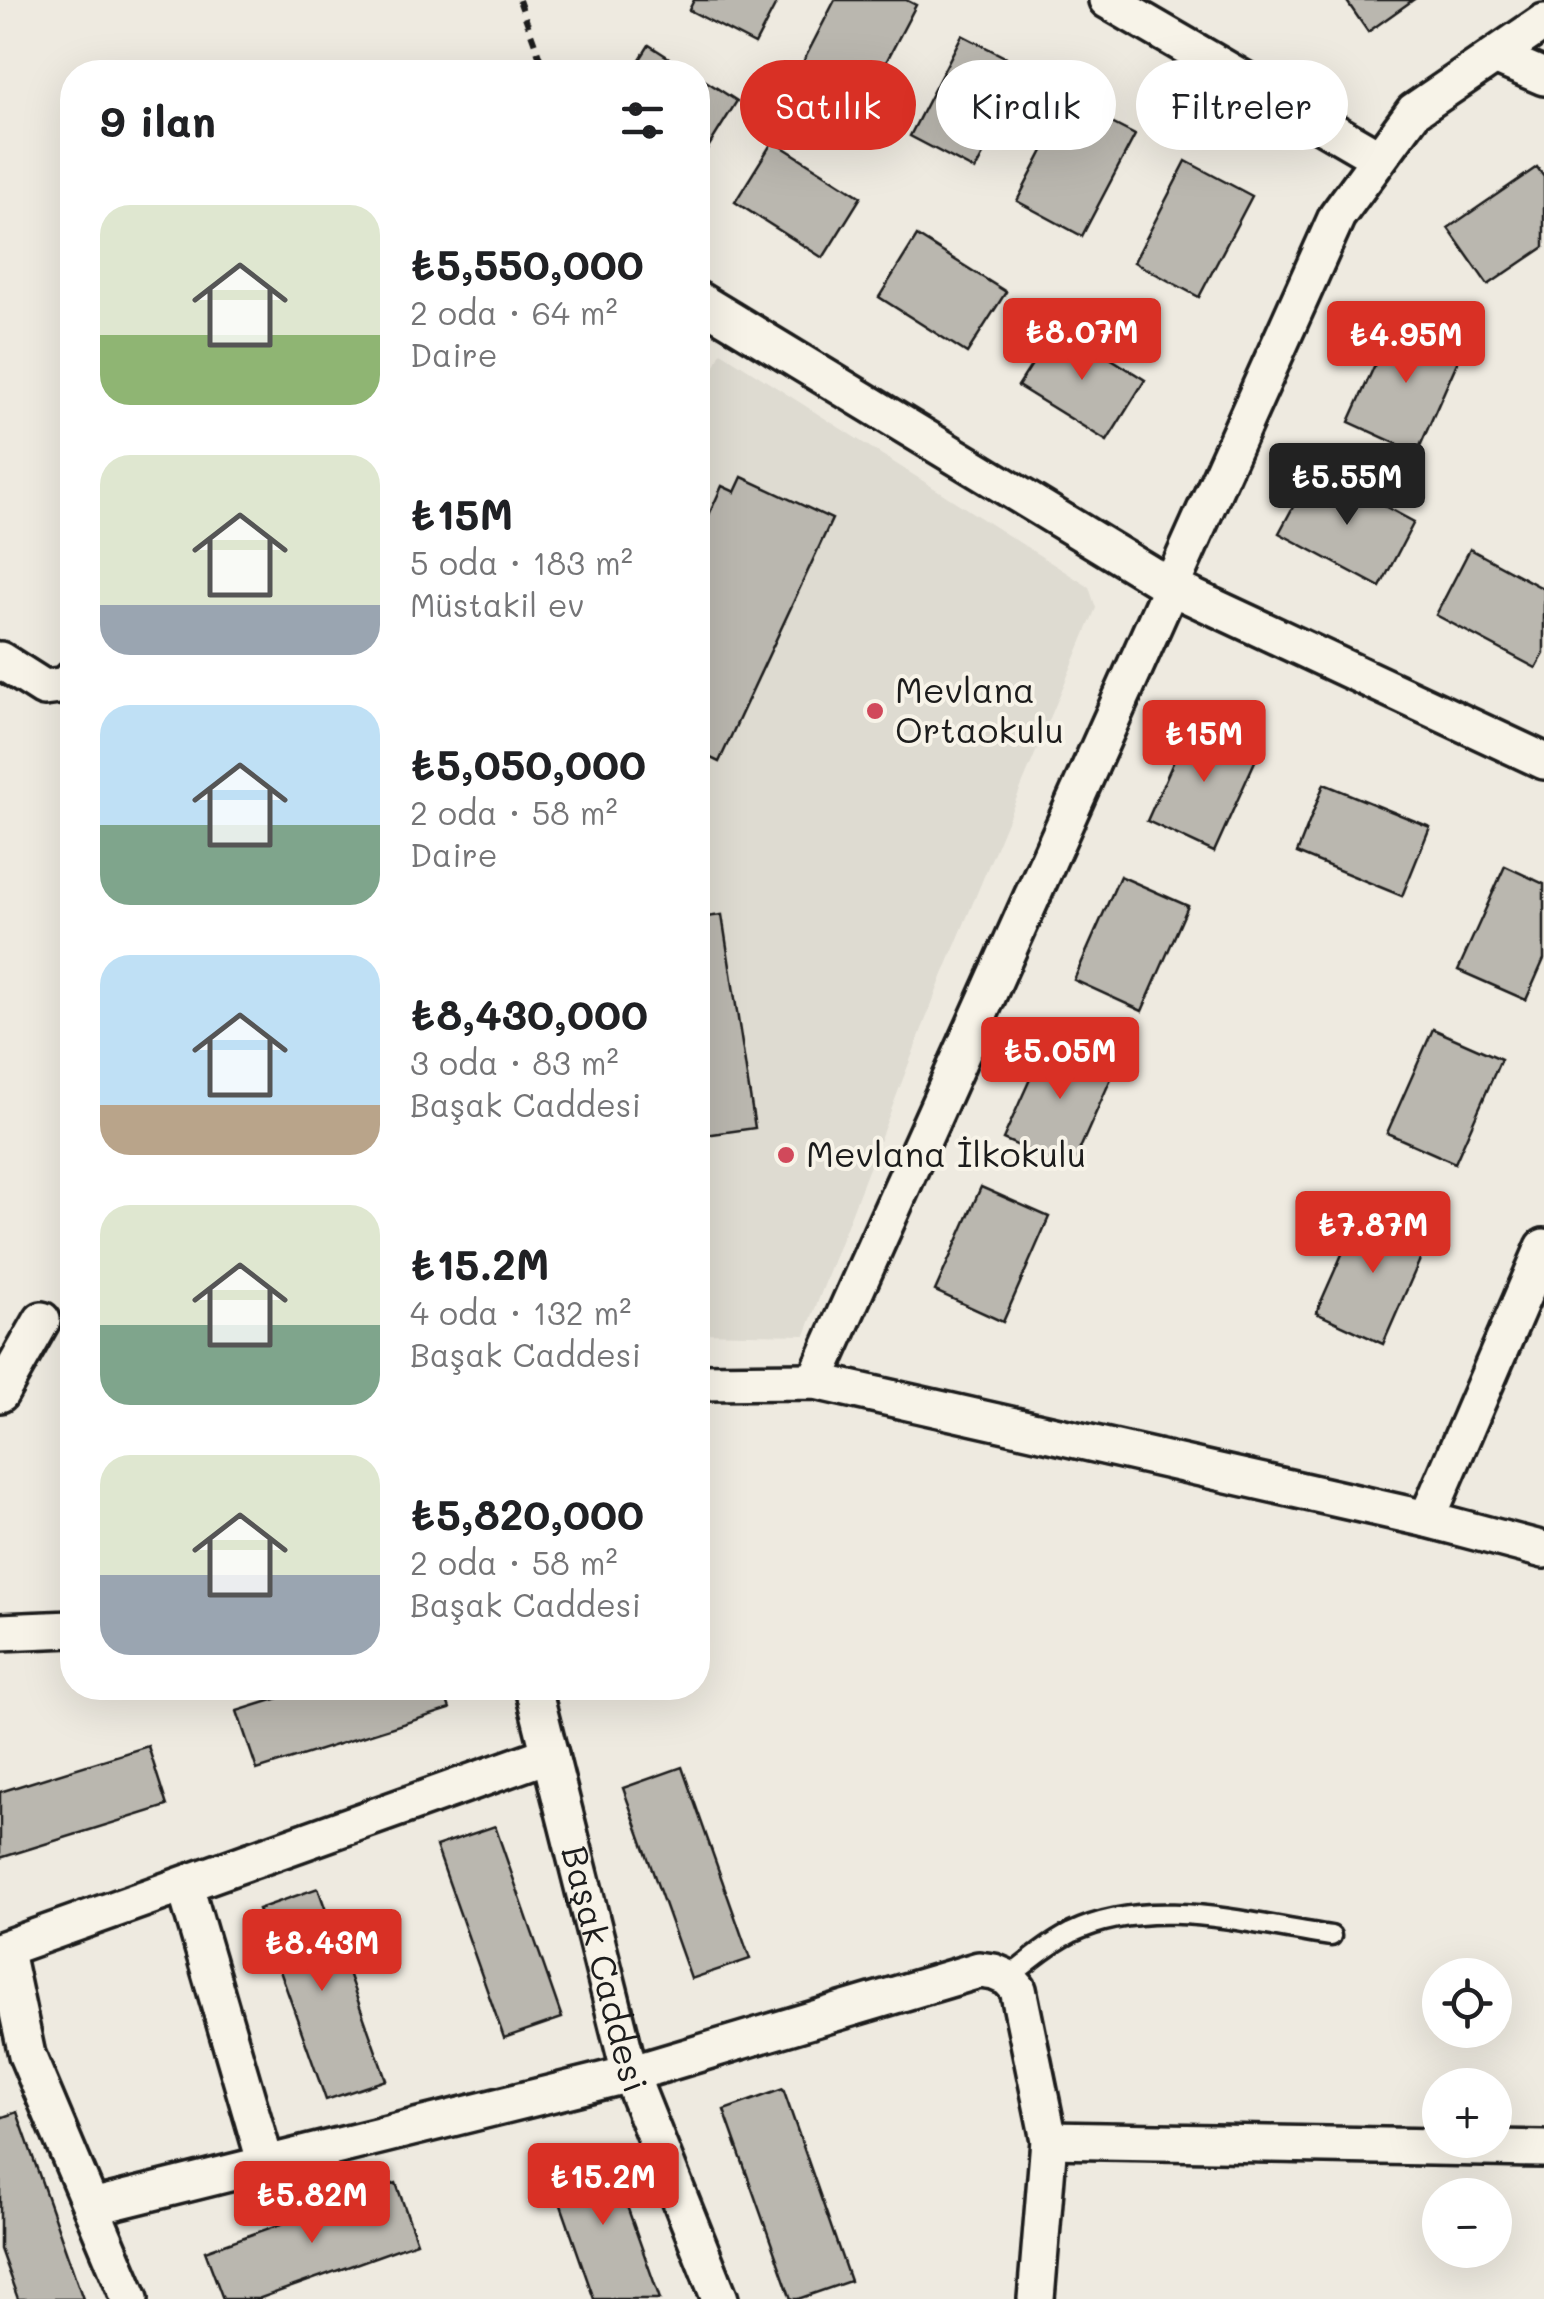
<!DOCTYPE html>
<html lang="tr">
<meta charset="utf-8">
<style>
body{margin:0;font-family:Mali,sans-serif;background:#f2f2f2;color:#202124;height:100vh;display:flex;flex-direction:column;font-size:38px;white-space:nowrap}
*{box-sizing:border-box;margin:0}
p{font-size:32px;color:#757577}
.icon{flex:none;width:55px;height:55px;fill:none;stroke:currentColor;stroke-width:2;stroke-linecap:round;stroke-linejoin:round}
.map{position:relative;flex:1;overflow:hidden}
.details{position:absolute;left:60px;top:60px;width:650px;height:1640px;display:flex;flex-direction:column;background:#fff;border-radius:40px;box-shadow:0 10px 40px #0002}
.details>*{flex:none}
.guide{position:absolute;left:740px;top:60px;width:652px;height:90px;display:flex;gap:20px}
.buttons{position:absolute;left:1422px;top:1958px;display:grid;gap:20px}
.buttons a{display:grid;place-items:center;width:90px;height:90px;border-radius:50%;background:#fff;box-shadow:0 10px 40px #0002;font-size:50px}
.price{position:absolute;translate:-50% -85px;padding:0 22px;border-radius:10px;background:#d93025;color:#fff;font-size:32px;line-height:65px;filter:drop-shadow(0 2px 5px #0008)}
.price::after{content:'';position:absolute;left:50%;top:60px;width:30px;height:22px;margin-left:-15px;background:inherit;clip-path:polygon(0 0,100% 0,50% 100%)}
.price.selected{background:#222;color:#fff}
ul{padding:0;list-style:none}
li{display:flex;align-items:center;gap:30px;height:250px;padding:0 40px}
li span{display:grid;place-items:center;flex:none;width:280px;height:200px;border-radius:30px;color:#555}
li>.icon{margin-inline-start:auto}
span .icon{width:120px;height:120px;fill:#fffc;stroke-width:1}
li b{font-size:42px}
h2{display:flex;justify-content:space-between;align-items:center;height:120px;padding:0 40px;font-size:42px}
.pill{padding:0 35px;border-radius:45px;background:#fff;box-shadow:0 10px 40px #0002;font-size:35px;line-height:90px}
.pill.selected{background:#d93025;color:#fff}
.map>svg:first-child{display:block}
</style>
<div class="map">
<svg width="1544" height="2299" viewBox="0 0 1544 2299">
<rect width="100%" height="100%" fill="#eeeae0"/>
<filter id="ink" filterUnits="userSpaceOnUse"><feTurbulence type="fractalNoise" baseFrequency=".01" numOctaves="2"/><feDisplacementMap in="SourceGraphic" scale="20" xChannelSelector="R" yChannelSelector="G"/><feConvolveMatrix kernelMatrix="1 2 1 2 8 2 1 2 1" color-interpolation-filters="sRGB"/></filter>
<g filter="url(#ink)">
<!-- built -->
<polygon fill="#dedbd1" points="721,352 1089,587 1096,608 942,977 805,1335 698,1333 698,405"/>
<!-- building -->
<g fill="#bab7af" stroke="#1c1c1c" stroke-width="2.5">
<polygon points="694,0 778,0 755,44 689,10"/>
<polygon points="835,0 906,0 916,5 863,106 798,72"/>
<polygon points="1346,0 1413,0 1368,32"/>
<polygon points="962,35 1028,69 975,170 910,136"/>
<polygon points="649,45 691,72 632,72"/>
<polygon points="698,76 737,101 699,162 698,161"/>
<polygon points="1069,101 1135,135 1082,236 1017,201"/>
<polygon points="773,141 861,197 823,258 735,202"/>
<polygon points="1186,161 1252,196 1199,297 1134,262"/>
<polygon points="1537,167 1544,177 1544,247 1488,285 1448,228"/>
<polygon points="917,236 1006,292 967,353 879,297"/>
<polygon points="1396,318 1463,349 1417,453 1349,422"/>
<polygon points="1057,325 1145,380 1107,441 1018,386"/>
<polygon points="1314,468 1414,522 1380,587 1279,533"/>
<polygon points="742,477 832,519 719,762 698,752 698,539 722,486 735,492"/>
<polygon points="1470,549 1544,589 1544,654 1536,668 1436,615"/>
<polygon points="1193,718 1261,748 1214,852 1147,821"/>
<polygon points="1324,784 1430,827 1402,896 1297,853"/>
<polygon points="1505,866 1544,884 1544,959 1526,1000 1458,970"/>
<polygon points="1120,876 1188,906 1142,1011 1074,980"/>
<polygon points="722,915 755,1128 698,1136 698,918"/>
<polygon points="1433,1029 1501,1059 1455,1163 1387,1133"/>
<polygon points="1050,1035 1117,1065 1071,1169 1003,1139"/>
<polygon points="981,1187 1049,1217 1003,1322 935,1291"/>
<polygon points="1362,1209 1429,1239 1383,1344 1316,1313"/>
<polygon points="311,1688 443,1688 450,1709 257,1770 237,1711"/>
<polygon points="148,1746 167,1806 0,1858 0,1792"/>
<polygon points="682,1767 750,1959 691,1979 623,1788"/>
<polygon points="495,1826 562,2018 504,2038 436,1846"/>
<polygon points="318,1888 386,2080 326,2100 258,1909"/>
<polygon points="783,2089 850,2281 798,2299 791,2299 724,2110"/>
<polygon points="17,2112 83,2299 18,2299 0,2249 0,2118"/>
<polygon points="606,2147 660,2299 594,2299 548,2168"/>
<polygon points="396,2183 417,2242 258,2299 223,2299 205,2251"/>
</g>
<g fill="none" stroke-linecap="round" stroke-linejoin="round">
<defs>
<path id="lane" d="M1008,1978C1028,1962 1048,1945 1071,1933C1152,1894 1247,1924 1331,1936"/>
<g id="street">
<polyline points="1107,0 1379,158"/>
<polyline points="1495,56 1544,77"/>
<polyline points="698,300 1171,587 1544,761"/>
<polyline points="0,660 44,688 67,685 72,679"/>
<polyline points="815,1381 1337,216 1414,111 1544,22"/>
<polyline points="698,1382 815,1381 1427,1519 1544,1550"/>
<polyline points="0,1394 42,1320"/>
<polyline points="1427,1519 1544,1247"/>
<polyline points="0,1632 72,1629"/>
<path id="s1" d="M533,1688L630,2074L720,2299"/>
<polyline points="185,1886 266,2164"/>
<polyline points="0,1950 550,1754"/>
<polyline points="5,1951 27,2055 130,2299"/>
<polyline points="1049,2140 1544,2149"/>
<polyline points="92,2207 630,2074 979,1970 994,1972 1008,1978 1018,1989 1049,2140 1036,2299"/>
</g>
</defs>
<!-- lane casing -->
<use href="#lane" stroke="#1c1c1c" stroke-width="25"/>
<!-- street casing -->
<use href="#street" stroke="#1c1c1c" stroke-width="42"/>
<!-- path -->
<polyline stroke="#1c1c1c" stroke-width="6" stroke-dasharray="10 8" stroke-linecap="butt" points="519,0 545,72"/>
<!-- lane -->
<use href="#lane" stroke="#f7f3e8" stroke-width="18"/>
<!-- street -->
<use href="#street" stroke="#f7f3e8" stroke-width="35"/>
</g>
</g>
<!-- markers -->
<g fill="#d1495b" stroke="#f7f3e8" stroke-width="4">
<circle cx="875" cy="711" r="10"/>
<circle cx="786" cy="1155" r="10"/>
</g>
<g text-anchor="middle" stroke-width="8" stroke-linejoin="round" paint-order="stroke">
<!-- poi labels -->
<g font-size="35" fill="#1c1c1c" stroke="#f7f3e8" text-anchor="start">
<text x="895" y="703">Mevlana<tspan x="895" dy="40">Ortaokulu</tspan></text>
<text x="806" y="1167">Mevlana İlkokulu</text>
</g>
<!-- street labels -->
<g font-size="35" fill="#1c1c1c" stroke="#f7f3e8">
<text dy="12" stroke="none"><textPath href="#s1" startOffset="290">Başak Caddesi</textPath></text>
</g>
</g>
</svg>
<div class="buttons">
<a><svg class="icon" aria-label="locate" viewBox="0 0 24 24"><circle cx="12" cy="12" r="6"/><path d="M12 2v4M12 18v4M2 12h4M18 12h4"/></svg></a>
<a>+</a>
<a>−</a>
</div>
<b class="price" style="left:1082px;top:383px">₺8.07M</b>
<b class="price" style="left:1406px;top:386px">₺4.95M</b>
<b class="price selected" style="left:1347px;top:528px">₺5.55M</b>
<b class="price" style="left:1204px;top:785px">₺15M</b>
<b class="price" style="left:1060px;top:1102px">₺5.05M</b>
<b class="price" style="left:1373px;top:1276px">₺7.87M</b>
<b class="price" style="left:322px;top:1994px">₺8.43M</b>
<b class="price" style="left:603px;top:2228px">₺15.2M</b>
<b class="price" style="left:312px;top:2246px">₺5.82M</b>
<div class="guide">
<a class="pill selected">Satılık</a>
<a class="pill">Kiralık</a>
<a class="pill">Filtreler</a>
</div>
<section class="details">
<h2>9 ilan<svg class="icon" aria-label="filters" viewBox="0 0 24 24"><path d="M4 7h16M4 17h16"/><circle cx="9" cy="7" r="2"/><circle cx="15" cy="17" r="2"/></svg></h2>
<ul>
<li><span style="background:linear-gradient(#dfe7d0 65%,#8fb573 0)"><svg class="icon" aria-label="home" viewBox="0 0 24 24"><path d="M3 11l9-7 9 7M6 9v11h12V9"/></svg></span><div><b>₺5,550,000</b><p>2 oda · 64 m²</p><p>Daire</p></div></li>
<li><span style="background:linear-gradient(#dfe7d0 75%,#9aa5b1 0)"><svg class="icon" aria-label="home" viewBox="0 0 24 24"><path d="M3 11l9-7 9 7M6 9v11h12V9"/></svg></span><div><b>₺15M</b><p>5 oda · 183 m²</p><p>Müstakil ev</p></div></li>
<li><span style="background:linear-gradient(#bfe0f5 60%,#7fa58c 0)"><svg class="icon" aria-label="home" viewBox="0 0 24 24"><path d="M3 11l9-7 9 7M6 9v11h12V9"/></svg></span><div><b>₺5,050,000</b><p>2 oda · 58 m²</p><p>Daire</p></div></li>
<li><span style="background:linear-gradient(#bfe0f5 75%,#b9a48a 0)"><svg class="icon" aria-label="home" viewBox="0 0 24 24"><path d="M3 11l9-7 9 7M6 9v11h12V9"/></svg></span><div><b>₺8,430,000</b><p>3 oda · 83 m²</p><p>Başak Caddesi</p></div></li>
<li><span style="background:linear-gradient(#dfe7d0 60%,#7fa58c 0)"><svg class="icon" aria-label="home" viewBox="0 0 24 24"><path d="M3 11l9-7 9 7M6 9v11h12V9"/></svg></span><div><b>₺15.2M</b><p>4 oda · 132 m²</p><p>Başak Caddesi</p></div></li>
<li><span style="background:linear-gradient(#dfe7d0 60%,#9aa5b1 0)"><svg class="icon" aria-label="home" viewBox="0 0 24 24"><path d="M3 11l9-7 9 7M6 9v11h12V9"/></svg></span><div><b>₺5,820,000</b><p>2 oda · 58 m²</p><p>Başak Caddesi</p></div></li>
</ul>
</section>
</div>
